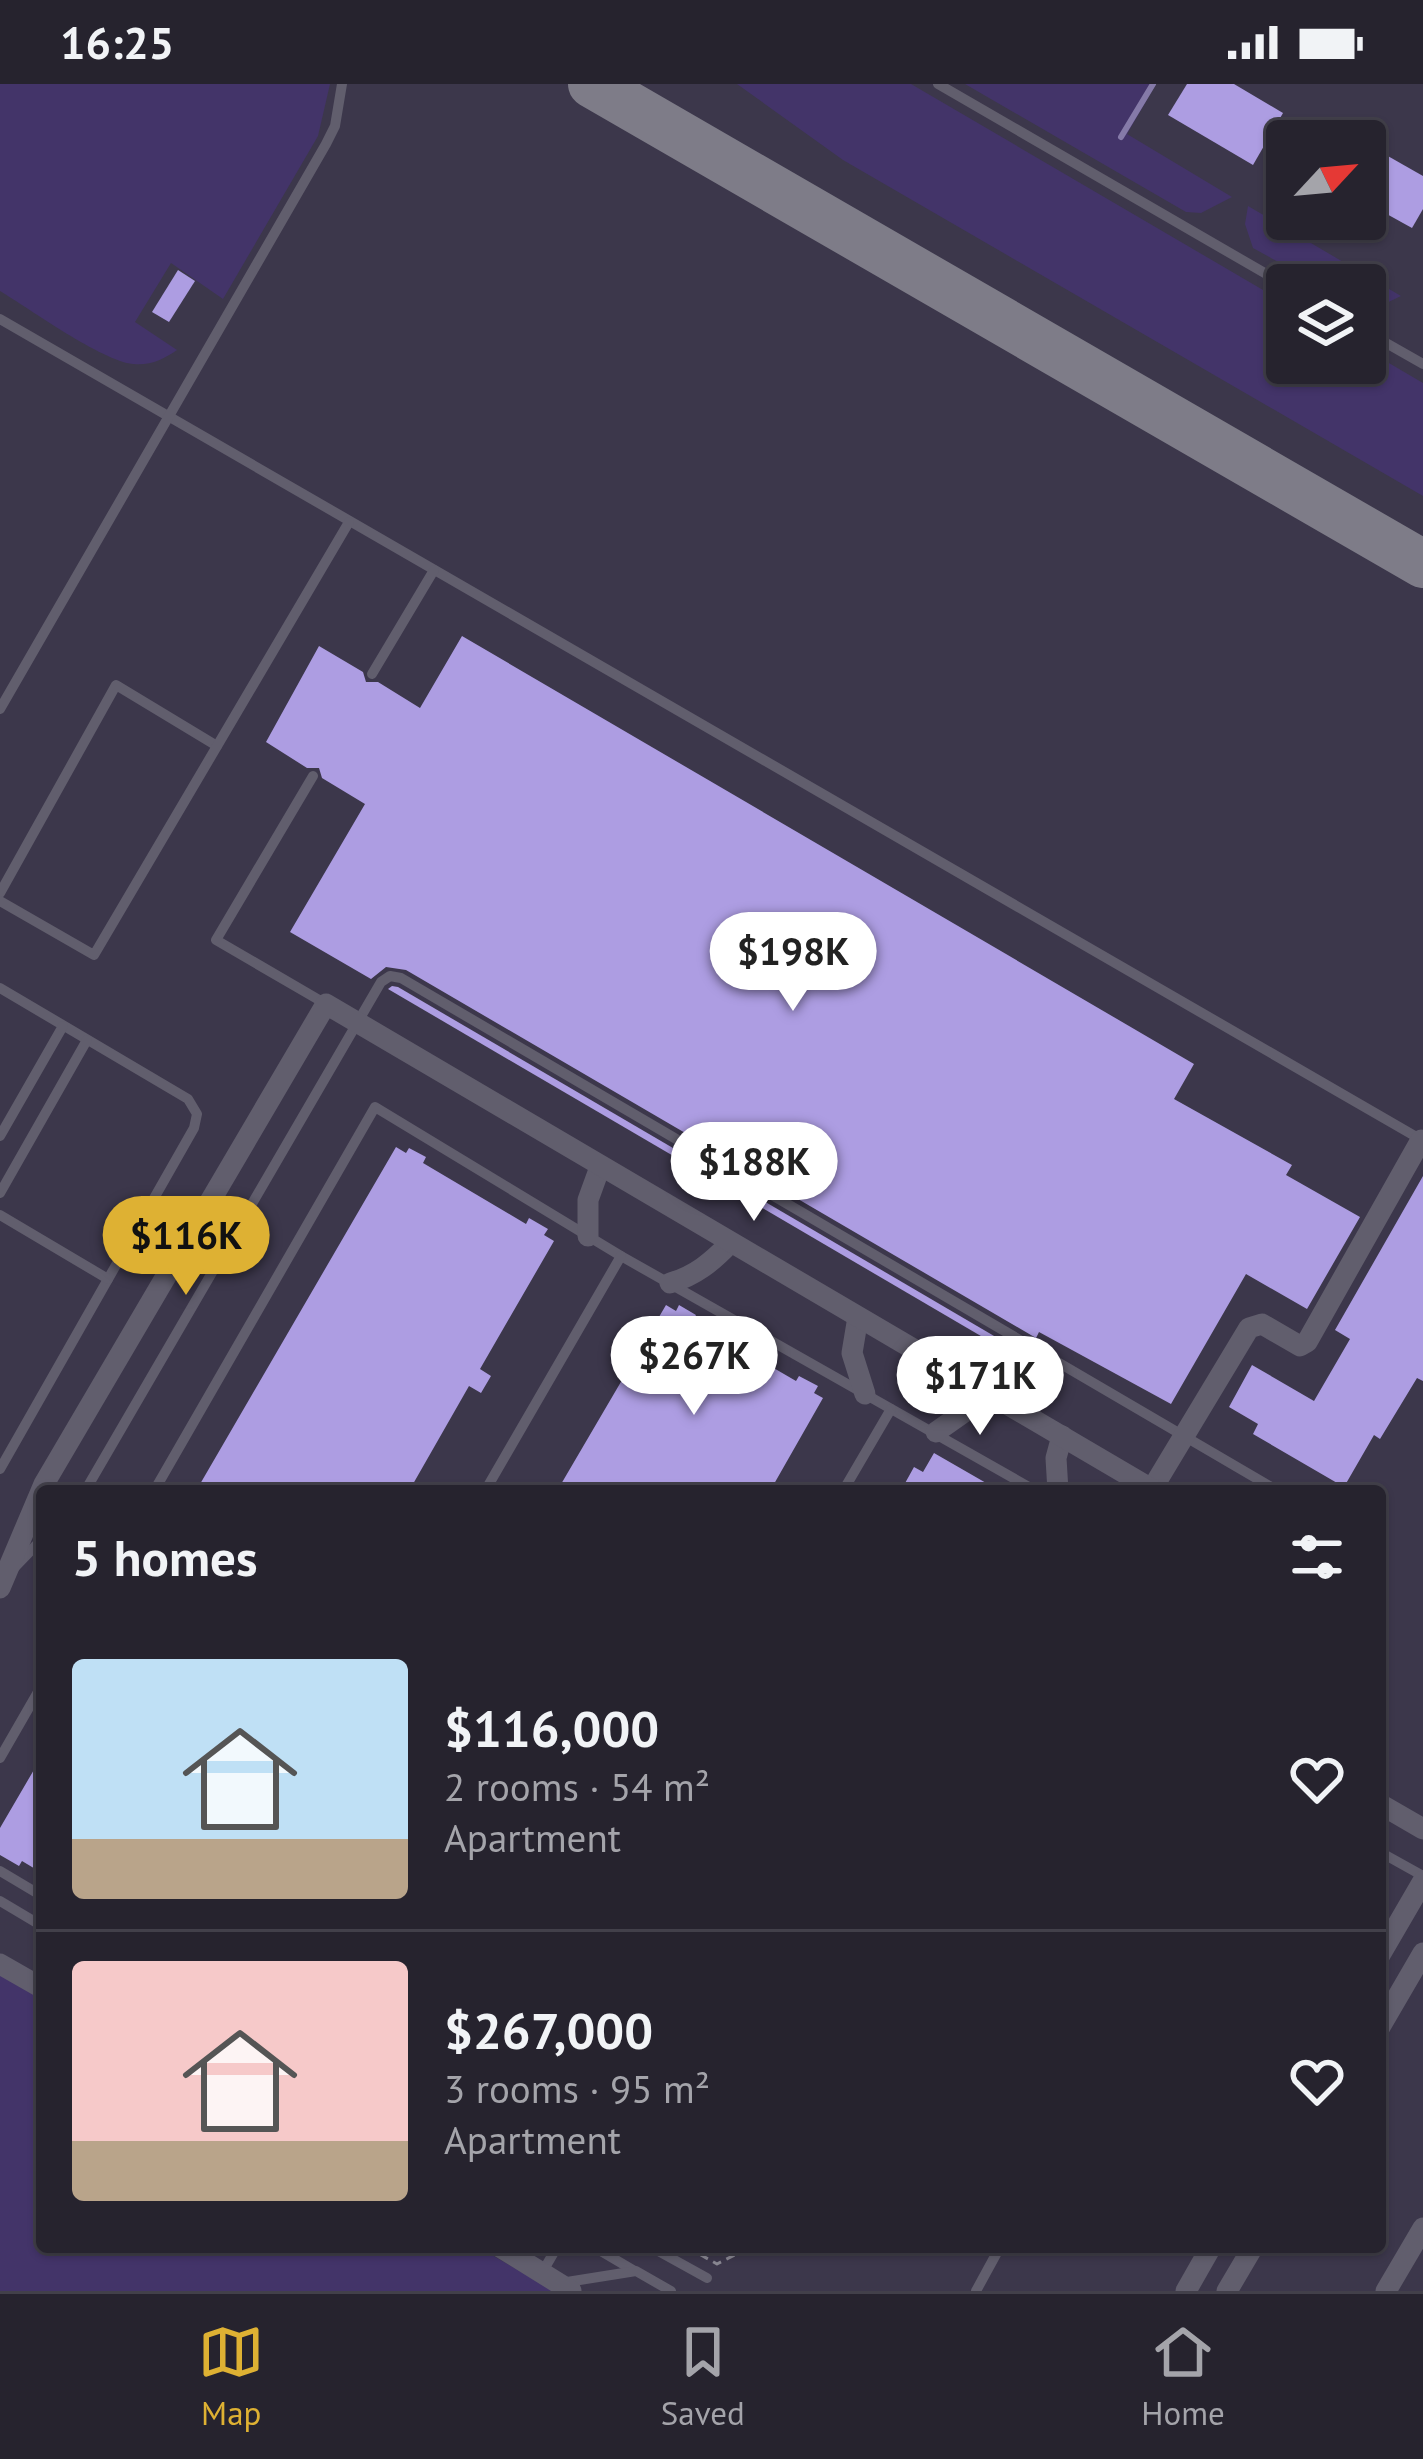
<!DOCTYPE html>
<meta charset="utf-8">
<style>
body{margin:0;font-family:"PT Sans",sans-serif;background:#322f3a;color:#f1f3f6;height:100vh;display:flex;flex-direction:column;font-size:45px;white-space:nowrap}
*{box-sizing:border-box;margin:0}
p{font-size:39px;color:#a4a4aa}
.icon{flex:none;width:66px;height:66px;fill:none;stroke:currentColor;stroke-width:2;stroke-linecap:round;stroke-linejoin:round}
.map{position:relative;flex:1;overflow:hidden}
.panel{position:absolute;left:36px;top:1401px;width:1350px;height:768px;display:flex;flex-direction:column;background:#26232e;border-radius:12px;box-shadow:0 3px 9px #0004,0 0 0 3px #42404a}
.panel>*{flex:none}
.needle{width:78px;rotate:64deg}
.buttons{position:absolute;left:1266px;top:36px;display:grid;gap:24px}
.buttons a{display:grid;place-items:center;width:120px;height:120px;border-radius:12px;background:#26232e;box-shadow:0 3px 9px #0004,0 0 0 3px #42404a;font-size:60px}
.price{position:absolute;translate:-50% -102px;padding:0 27px;border-radius:42px;background:#fff;color:#222;font-size:39px;line-height:78px;filter:drop-shadow(0 3px 6px #0008)}
.price::after{content:'';position:absolute;left:50%;top:72px;width:36px;height:27px;margin-left:-18px;background:inherit;clip-path:polygon(0 0,100% 0,50% 100%)}
.price.current{background:#deb133;color:#111}
ul{padding:0;list-style:none}
li{display:flex;align-items:center;gap:36px;height:300px;padding:0 36px}
li+li{border-top:3px solid #42404a}
li span{display:grid;place-items:center;flex:none;width:336px;height:240px;border-radius:12px;color:#555}
li>.icon{margin-inline-start:auto}
span .icon{width:144px;height:144px;fill:#fffc;stroke-width:1}
li b{font-size:51px}
h2{display:flex;justify-content:space-between;align-items:center;height:144px;padding:0 36px;font-size:51px}
.status{display:flex;justify-content:space-between;align-items:center;height:84px;padding:0 60px;background:#26232e;direction:ltr}
.status svg{height:33px;fill:currentColor}
.menu{display:flex;justify-content:space-around;align-items:center;height:168px;border-top:3px solid #42404a;background:#26232e;font-size:33px;color:#a4a4aa}
.menu a{display:grid;justify-items:center;gap:6px}
.menu .current{color:#deb133}
.map>svg:first-child{display:block}
</style>
<div class="status"><b>16:25</b><svg viewBox="0 0 49 12"><path d="M0 12V9h3v3zM5 12V6h3v6zM10 12V3h3v9zM15 12V0h3v12zM26 1h20v11H26zM47 4h2v5h-2z"/></svg></div>
<div class="map">
<svg width="1423" height="2207" viewBox="0 0 1423 2207">
<rect width="100%" height="100%" fill="#322f3d"/>
<!-- built -->
<path fill="#3c374b" fill-rule="evenodd" d="M0,0H1423V2207H0ZM1287,57H1365V135H1287ZM1287,201H1365V279H1287ZM42,1407H1380V2163H42Z"/>
<!-- green -->
<g fill="#433469">
<path d="M0,0H330L318,52L223,215L171,179L135,238L177,266C164,275 150,282 133,280C102,277 30,225 0,207Z"/>
<polygon points="737,0 911,0 1287,220 1287,279 1365,279 1365,265 1423,299 1423,412 843,76"/>
<polygon points="965,0 1156,0 1127,50 1232,113 1201,129 1186,128"/>
<polygon points="1248,122 1401,212 1368,228 1365,201 1320,201 1253,164 1245,140"/>
<polygon points="0,1888 42,1912 42,2163 478,2163 554,2207 0,2207"/>
</g>
<g fill="none" stroke-linecap="round" stroke-linejoin="round">
<!-- stream -->
<polyline stroke="#857aa8" stroke-width="6" points="1121,53 1153,0"/>
<!-- taxiway -->
<polyline stroke="#7e7c88" stroke-width="48" points="592,0 1423,480"/>
</g>
<!-- building -->
<g fill="#ad9de2">
<polygon points="1187,0 1234,0 1283,29 1253,81 1168,31"/>
<polygon points="1372,63 1423,92 1423,125 1412,144 1365,118 1365,77"/>
<polygon points="178,186 195,197 169,238 152,228"/>
<polygon points="462,552 1194,980 1174,1015 1292,1081 1286,1091 1360,1133 1307,1225 1246,1190 1171,1320 1039,1248 1036,1254 406,886 386,883 371,895 290,848 365,720 322,694 319,684 307,684 266,658 319,562 363,588 366,598 378,598 420,624"/>
<polygon points="392,902 398,903 1025,1270 1022,1276 388,905"/>
<polygon points="396,1063 406,1069 409,1064 426,1073 423,1079 526,1140 529,1134 548,1145 544,1151 554,1157 480,1285 491,1292 481,1309 469,1302 409,1407 196,1407"/>
<polygon points="1423,1092 1423,1297 1417,1294 1380,1355 1374,1351 1344,1403 1253,1350 1258,1340 1229,1323 1252,1281 1314,1317 1350,1255 1335,1246"/>
<polygon points="666,1221 676,1227 679,1221 696,1231 693,1237 796,1297 799,1292 818,1302 814,1309 823,1314 770,1407 557,1407"/>
<polygon points="934,1369 1000,1407 915,1407 904,1401 914,1383 923,1388"/>
<polygon points="42,1672 42,1789 22,1777 19,1782 0,1771 0,1744"/>
</g>
<g fill="none" stroke-linecap="round" stroke-linejoin="round">
<!-- path -->
<polyline stroke="#8a8893" stroke-width="3" stroke-dasharray="9 6" stroke-linecap="butt" points="687,2163 717,2180 750,2163"/>
<!-- lane -->
<g stroke="#615e6d" stroke-width="10">
<polyline points="938,0 1287,202"/>
<polyline points="0,235 1420,1055"/>
<polyline points="1365,247 1423,280"/>
<polyline points="372,590 434,486"/>
<polyline points="0,625 326,60 335,42 342,0"/>
<polyline points="313,692 216,856 326,920"/>
<polyline points="0,809 116,601 217,662"/>
<polyline points="0,817 94,871 349,438"/>
<polyline points="0,904 188,1015 197,1030 194,1044 0,1385"/>
<polyline points="0,1052 63,942"/>
<polyline points="0,1109 87,956"/>
<polyline points="0,1131 108,1195"/>
<polyline points="85,1407 381,898 390,892 401,894 1278,1407"/>
<polyline points="154,1407 375,1023 621,1172 1036,1407"/>
<polyline points="485,1407 621,1172"/>
<polyline points="843,1407 891,1325"/>
<polyline points="14,1484 42,1455"/>
<polyline points="0,1674 42,1601"/>
<polyline points="1380,1768 1423,1792"/>
<polyline points="0,1787 42,1812"/>
<polyline points="0,1817 42,1842"/>
<polyline points="594,2163 633,2186"/>
<polyline points="651,2163 707,2194"/>
<polyline points="543,2187 557,2163"/>
<polyline points="567,2198 636,2187 671,2207"/>
<polyline points="976,2207 1000,2163"/>
</g>
<!-- street -->
<g stroke="#615e6d" stroke-width="21">
<polyline points="588,1152 588,1116 600,1083"/>
<path d="M670,1199C695,1192 712,1178 730,1159"/>
<polyline points="858,1233 852,1269 865,1310"/>
<polyline points="936,1348 990,1310"/>
<polyline points="1152,1405 1249,1244 1262,1240 1300,1262 1307,1258 1421,1056"/>
<polyline points="1058,1407 1056,1374 1062,1352"/>
<polyline points="0,1504 44,1400 326,920 1155,1407"/>
<polyline points="1380,1720 1423,1745"/>
<polyline points="1380,1871 1423,1797"/>
<polyline points="0,1880 42,1904"/>
<polyline points="1380,1943 1423,1869"/>
<polyline points="500,2163 571,2207"/>
<polyline points="1186,2207 1211,2163"/>
<polyline points="1227,2207 1253,2163"/>
<polyline points="1386,2207 1423,2144"/>
</g>
</g>
</svg>
<div class="buttons">
<a><svg class="needle" viewBox="-14 -14 28 28"><path d="M0-13l5 13h-10z" fill="#e53935"/><path d="M0 13l5-13h-10z" fill="#a4a4aa"/></svg></a>
<a><svg class="icon" aria-label="layers" viewBox="0 0 24 24"><path d="M12 4l9 5-9 5-9-5zM3 14l9 5 9-5"/></svg></a>
</div>
<b class="price" style="left:793px;top:930px">$198K</b>
<b class="price" style="left:754px;top:1140px">$188K</b>
<b class="price current" style="left:186px;top:1214px">$116K</b>
<b class="price" style="left:694px;top:1334px">$267K</b>
<b class="price" style="left:980px;top:1354px">$171K</b>
<section class="panel">
<h2>5 homes<svg class="icon" aria-label="filters" viewBox="0 0 24 24"><path d="M4 7h16M4 17h16"/><circle cx="9" cy="7" r="2"/><circle cx="15" cy="17" r="2"/></svg></h2>
<ul>
<li><span style="background:linear-gradient(#bfe0f5 75%,#b9a48a 0)"><svg class="icon" aria-label="home" viewBox="0 0 24 24"><path d="M3 11l9-7 9 7M6 9v11h12V9"/></svg></span><div><b>$116,000</b><p>2 rooms · 54 m²</p><p>Apartment</p></div><svg class="icon" aria-label="heart" viewBox="0 0 24 24"><path d="M12 20l-8-8c-3-5 5-10 8-4 3-6 11-1 8 4z"/></svg></li>
<li><span style="background:linear-gradient(#f6c9c9 75%,#b9a48a 0)"><svg class="icon" aria-label="home" viewBox="0 0 24 24"><path d="M3 11l9-7 9 7M6 9v11h12V9"/></svg></span><div><b>$267,000</b><p>3 rooms · 95 m²</p><p>Apartment</p></div><svg class="icon" aria-label="heart" viewBox="0 0 24 24"><path d="M12 20l-8-8c-3-5 5-10 8-4 3-6 11-1 8 4z"/></svg></li>
</ul>
</section>
</div>
<nav class="menu">
<a class="current"><svg class="icon" aria-label="map" viewBox="0 0 24 24"><path d="M3 6l6-2 6 2 6-2v14l-6 2-6-2-6 2zM9 4v14M15 6v14"/></svg>Map</a>
<a><svg class="icon" aria-label="saved" viewBox="0 0 24 24"><path d="M7 4h10v16l-5-4-5 4z"/></svg>Saved</a>
<a><svg class="icon" aria-label="home" viewBox="0 0 24 24"><path d="M3 11l9-7 9 7M6 9v11h12V9"/></svg>Home</a>
</nav>
